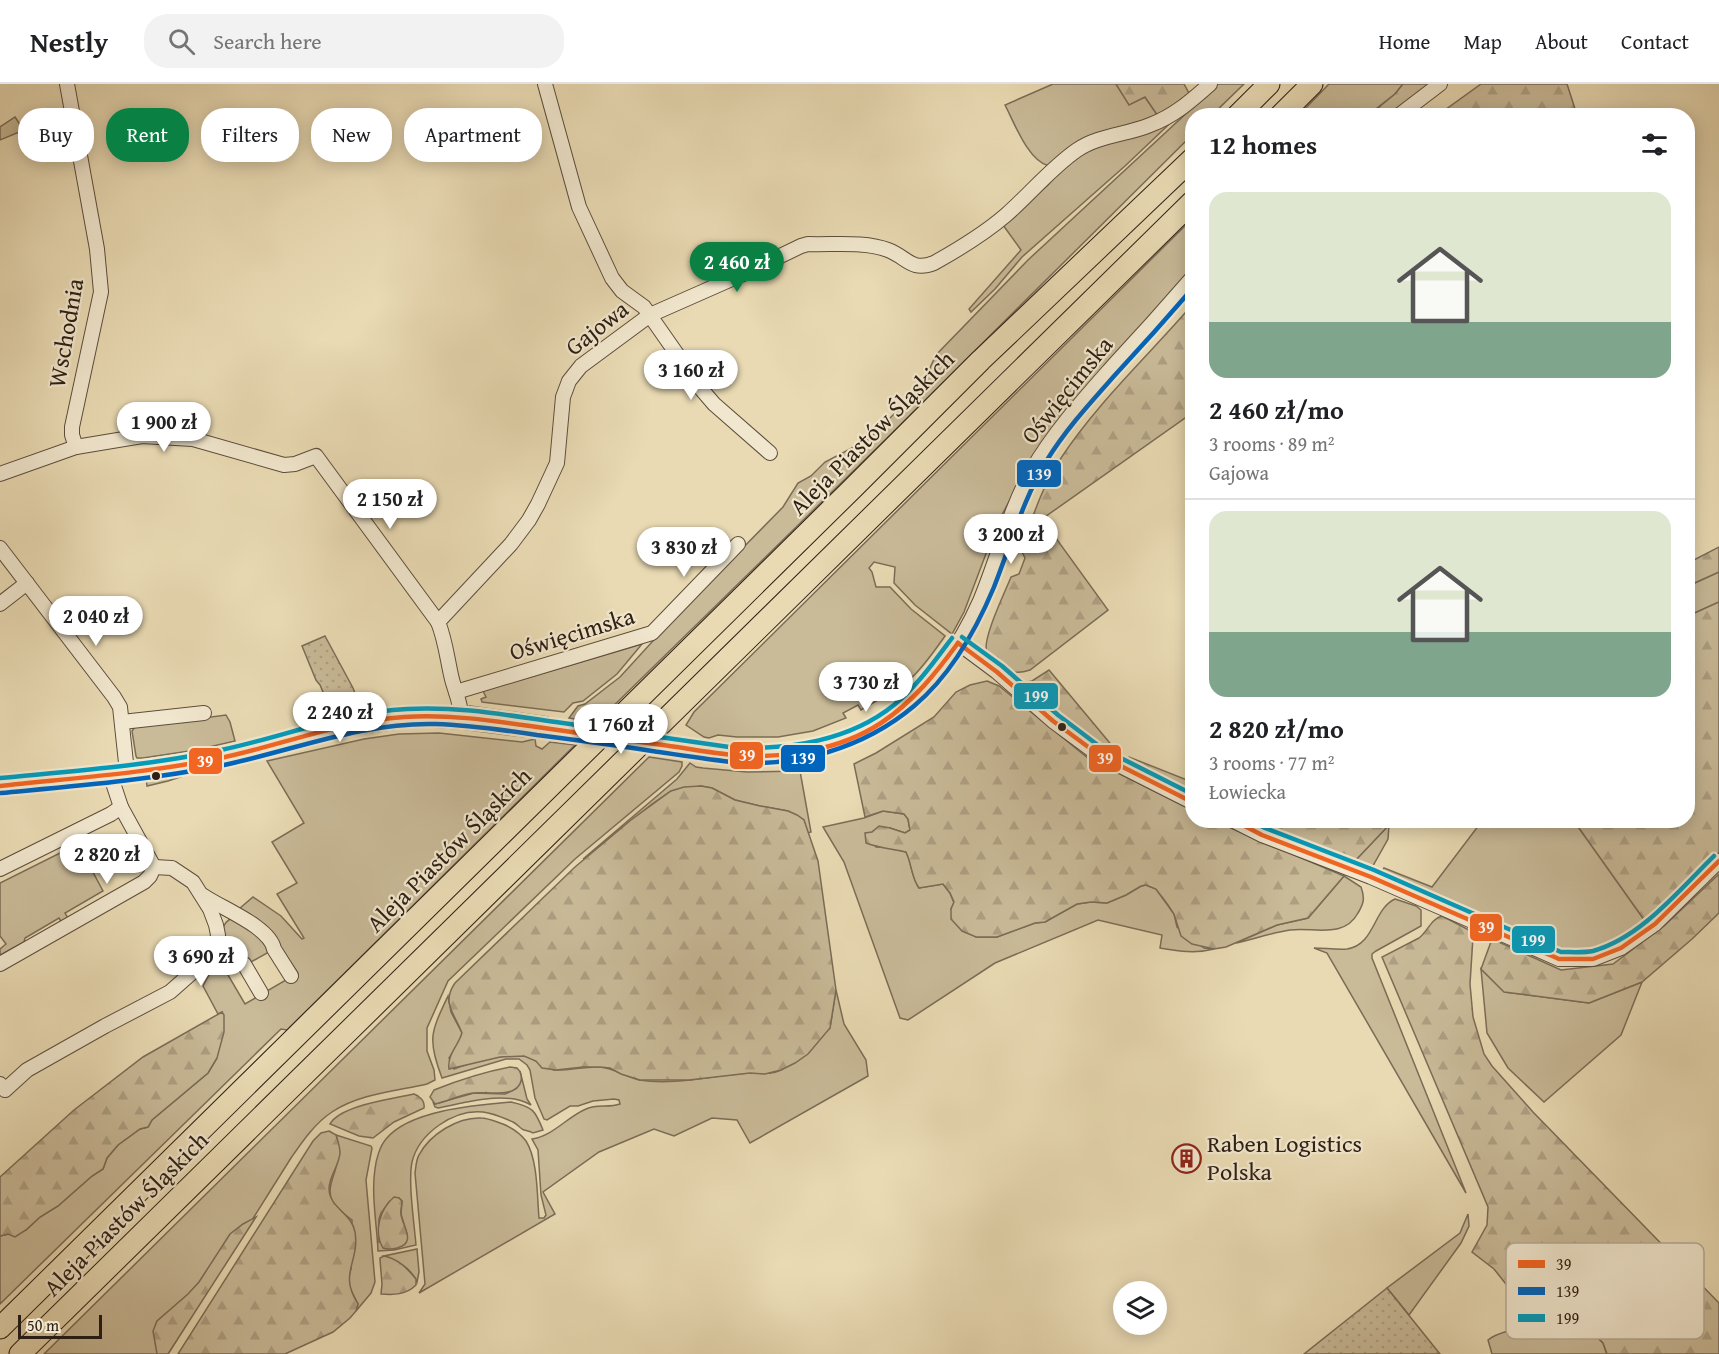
<!DOCTYPE html>
<meta charset="utf-8">
<style>
body{margin:0;font-family:"Gentium Book Plus",serif;background:#f2f2f2;color:#202124;height:100vh;display:flex;flex-direction:column;font-size:22px;white-space:nowrap}
*{box-sizing:border-box;margin:0}
p{font-size:20px;color:#757577}
.icon{flex:none;width:33px;height:33px;fill:none;stroke:currentColor;stroke-width:2;stroke-linecap:round;stroke-linejoin:round}
.map{position:relative;flex:1;overflow:hidden}
.details{position:absolute;left:1185px;top:24px;width:510px;height:720px;display:flex;flex-direction:column;background:#fff;border-radius:24px;box-shadow:0 3px 15px #0003}
.details>*{flex:none}
.hud{position:absolute;left:18px;top:24px;width:570px;height:54px;display:flex;gap:12px}
.fabs{position:absolute;left:1113px;top:1197px;display:grid;gap:12px}
.fabs a{display:grid;place-items:center;width:54px;height:54px;border-radius:50%;background:#fff;box-shadow:0 3px 15px #0003;font-size:30px}
.scale{position:absolute;left:18px;bottom:15px;width:84px;box-sizing:border-box;padding-left:6px;border:3px solid #2d1f14;border-top:0;font-size:16px;line-height:21px;white-space:nowrap;color:#2d1f14;-webkit-text-stroke:4px #f1e7ce;paint-order:stroke}
.price{position:absolute;translate:-50% -51px;padding:0 14px;border-radius:21px;background:#fff;color:#222;font-size:20px;line-height:39px;filter:drop-shadow(0 2px 3px #0008)}
.price::after{content:'';position:absolute;left:50%;top:36px;width:18px;height:14px;margin-left:-9px;background:inherit;clip-path:polygon(0 0,100% 0,50% 100%)}
.price.selected{background:#0b8043;color:#fff}
ul{padding:0;list-style:none}
li{display:grid;align-content:center;gap:12px;height:318px;padding:0 24px}
li+li{border-top:2px solid #e0e0e0}
li span{display:grid;place-items:center;height:186px;border-radius:18px;color:#555}
li>.icon{margin-inline-start:auto}
span .icon{width:108px;height:108px;fill:#fffc;stroke-width:1}
li b{font-size:26px}
h2{display:flex;justify-content:space-between;align-items:center;height:72px;padding:0 24px;font-size:26px}
.chip{padding:0 21px;border-radius:24px;background:#fff;box-shadow:0 3px 15px #0003;font-size:21px;line-height:54px}
.chip.selected{background:#0b8043;color:#fff}
header{display:flex;align-items:center;gap:36px;box-sizing:border-box;height:84px;padding:0 30px;background:#fff;border-bottom:2px solid #e0e0e0}
header strong{font-size:28px}
nav{display:flex;gap:33px;margin-inline-start:auto;font-size:21px}
.search{width:420px;height:54px;background:#f2f2f2;display:flex;align-items:center;gap:15px;box-sizing:border-box;padding:0 21px;border-radius:24px;color:#757577;font-size:22px}
.map>svg:first-child{display:block}
</style>
<header>
<strong>Nestly</strong>
<div class="search"><svg class="icon" aria-label="search" viewBox="0 0 24 24"><circle cx="10" cy="10" r="6"/><path d="M15 15l6 6"/></svg>Search here</div>
<nav><a>Home</a><a>Map</a><a>About</a><a>Contact</a></nav>
</header>
<div class="map">
<svg width="1719" height="1270" viewBox="0 0 1719 1270">
<defs>
<pattern id="forest-firs" width="22" height="20" patternUnits="userSpaceOnUse" patternTransform="scale(1.5)"><rect width="22" height="20" fill="#c9ba98"/><path d="M5 1l3.5 6h-7zM16 11l3.5 6h-7z" fill="#ad9f82"/></pattern>
<pattern id="park-dots" width="8" height="8" patternUnits="userSpaceOnUse" patternTransform="scale(1.5)"><rect width="8" height="8" fill="#c9ba98"/><path d="M2 2h.1M6 6h.1" fill="none" stroke="#ad9f82" stroke-width="1.8" stroke-linecap="round"/></pattern>
</defs>
<rect width="100%" height="100%" fill="#e9dab3"/>
<filter id="stains"><feTurbulence type="fractalNoise" baseFrequency=".00333" numOctaves="4"/><feColorMatrix values="0 0 0 0 .2 0 0 0 0 .09 0 0 0 0 .02 0 0 0 .5 -.17"/></filter>
<radialGradient id="worn" r=".72"><stop offset=".6" stop-color="#630" stop-opacity="0"/><stop offset="1" stop-color="#630" stop-opacity=".3"/></radialGradient>
<!-- grass -->
<g fill="#c9ba98" stroke="#7b6c56" stroke-width="1.5" fill-rule="evenodd">
<path d="M1053,0H1116L1129,20L1145,13L1158,32L1049,82C1028,77 1014,38 1005,21Z"/>
<polygon points="1218,0 1244,0 1212,31 1192,32 1192,51 885,356 596,639 569,634 578,622 585,620 620,593 673,535 783,423 798,399 811,392 825,378 869,355 921,303 936,271 1028,176"/>
<polygon points="1329,0 1403,0 1395,10 1368,31 1298,32"/>
<polygon points="1182,28 1125,82 1022,173 995,205 971,228 969,225 1021,166 1003,141 1048,101 1068,78 1092,62"/>
<polygon points="15,33 21,42 57,35 57,41 24,46 0,56 0,43"/>
<path d="M1192,135V187L1084,306L1034,372L998,438L964,528L952,550L915,521L894,499L895,483L874,478L869,484L872,488L876,503H890L911,525L945,552C934,567 923,584 909,596C895,608 877,616 861,626L858,621L843,629L846,634L813,647L778,653H737L718,651L709,654L704,653L686,641L694,628Z"/>
<polygon points="1719,488 1719,518 1688,532 1688,502"/>
<polygon points="642,560 617,590 583,617 573,619 564,628 482,618 481,615 486,613 483,607"/>
<polygon points="470,622 548,633 554,637 554,639 475,628"/>
<polygon points="226,631 230,638 235,657 196,666 143,674 137,674 136,672 132,647 135,643"/>
<polygon points="430,637 461,639 535,649 524,653 461,645 430,643 405,644 355,651 283,668 279,666 354,646 382,641"/>
<polygon points="439,649 522,658 535,655 536,662 542,665 550,658 575,661 287,946 281,945 0,1220 0,1152 26,1146 40,1133 58,1122 92,1092 103,1085 107,1074 118,1061 140,1045 148,1043 152,1036 208,989 217,974 222,928 218,930 203,902 212,885 215,880 222,876 238,885 228,891 245,920 298,889 278,860 239,825 253,813 281,832 302,855 304,854 277,810 297,799 272,758 304,739 267,677 364,655 399,650"/>
<path d="M649,673L682,678V682L679,688L575,775L448,897L427,944V967L434,986L435,996L427,1000C396,1007 359,1010 332,1028C315,1039 302,1058 291,1074L168,1270H44Z"/>
<polygon points="690,679 696,683 703,684 747,688 800,687 811,748 807,749 804,736 788,727 760,722 735,716 712,704 701,702 671,707 652,720 583,775 677,695"/>
<polygon points="191,686 192,689 168,697 147,702 146,693"/>
<path d="M883,727L904,730L908,735L910,746L905,749L890,744L879,743L872,748L876,763H885L906,768C912,780 911,793 919,804L943,800L950,809L954,819L951,825L976,853H997L1035,839L1045,838L1077,820L1091,818L1107,819L1126,811L1141,802L1146,801L1156,805L1174,830L1177,843L1204,864L1214,865C1195,870 1178,867 1160,864L1162,851L1098,836L995,879L908,936L900,934L844,778L823,743L864,734Z"/>
<polygon points="1482,737 1574,737 1645,837 1597,866 1557,869 1429,809 1380,791 1384,784 1432,803"/>
<polygon points="1389,741 1388,755 1370,787 1352,780"/>
<polygon points="78,760 103,807 65,829 69,836 62,839 59,834 25,854 24,858 0,871 0,865 6,860 0,852 0,799"/>
<path d="M1344,792L1361,803C1365,814 1364,819 1358,829C1344,855 1314,843 1290,846C1271,849 1254,855 1236,859L1277,841L1308,834Z"/>
<path d="M1395,815L1416,822L1421,826V842L1376,867L1372,870V874L1466,1109L1327,869L1314,864C1324,864 1337,866 1347,865C1375,861 1373,825 1395,815Z"/>
<path d="M233,834L266,858L269,868L251,878L250,876L247,878L233,874L223,865C221,853 220,838 233,834Z"/>
<polygon points="1481,885 1505,908 1589,919 1642,898 1621,951 1544,1018 1508,984 1487,949"/>
<path d="M836,906L844,940L866,976L868,992L750,1059L737,1036L712,1034L674,1052L654,1045L599,1068L543,1108L555,1130L419,1209L425,1200L415,1089C416,1083 416,1076 419,1071C430,1050 458,1033 481,1034C488,1034 497,1038 503,1040C512,1044 520,1049 526,1057C538,1076 537,1112 539,1134H544L546,1131L541,1111L538,1066L532,1055C553,1052 567,1033 586,1025C597,1020 609,1024 620,1020L619,1016L614,1015L593,1017L578,1022H570L547,1036L544,1035L535,1014L530,986L527,981L519,975H506L442,994C427,955 431,948 448,912L451,928L462,949L460,957L449,974L454,985C469,979 510,968 525,972C536,975 544,984 554,986C568,987 585,982 600,983C614,984 626,993 639,996C675,1002 713,991 749,989C760,989 771,991 781,986C786,983 791,978 795,974C807,964 818,954 830,944Z"/>
<path d="M520,987L527,1015L531,1021C506,1006 465,1019 438,1024L435,1023L433,1018L435,1020L474,1009L505,1010L512,1007L521,997Z"/>
<path d="M511,1018C533,1023 535,1026 543,1046L533,1049C530,1047 527,1047 524,1046C521,1045 517,1040 513,1038C504,1034 493,1029 483,1028C454,1025 419,1049 412,1078C408,1098 414,1138 416,1161L394,1166L378,1167C377,1142 371,1110 375,1085C376,1075 380,1062 386,1055C409,1026 476,1021 511,1018ZM399,1114L402,1117L401,1130L407,1150L379,1158V1135L381,1129L390,1117Z"/>
<path d="M336,1051L371,1062L372,1064L366,1096L375,1198L371,1209L356,1227L358,1220L349,1202L348,1195L351,1185L352,1136C347,1132 341,1128 337,1124C323,1108 334,1095 337,1079C339,1069 339,1060 336,1051Z"/>
<polygon points="1468,1130 1469,1142 1461,1159 1409,1231 1387,1204 1460,1149"/>
<path d="M417,1165L419,1188L417,1198C412,1185 397,1176 384,1172Z"/>
<path d="M1509,1204L1524,1217L1560,1229L1572,1235L1582,1244L1591,1247L1603,1259L1607,1270H1492L1488,1256C1500,1246 1515,1249 1525,1237L1520,1222Z"/>
</g>
<!-- forest -->
<g fill="url(#forest-firs)" stroke="#7b6c56" stroke-width="1.5">
<polygon points="1116,0 1184,0 1191,13 1158,32 1145,13 1129,21"/>
<polygon points="1403,0 1430,0 1389,31 1368,32 1395,10"/>
<polygon points="1481,0 1567,0 1577,31 1438,31"/>
<path d="M1192,221V329L1042,435L1108,526L1030,586C1018,590 1011,589 1000,581C996,577 989,573 987,568C981,557 1006,506 1011,493L1019,490L1025,474L1021,466C1032,435 1042,402 1061,374C1097,319 1149,271 1192,221Z"/>
<polygon points="1719,463 1719,488 1688,502 1688,479"/>
<polygon points="1719,518 1719,768 1645,837 1574,737 1688,736 1688,532"/>
<polygon points="1049,586 1124,676 1129,673 1192,698 1192,713 1098,667 1022,603 1022,599 1032,597"/>
<path d="M987,597L999,602L1088,674L1192,726V736L1215,737L1245,750L1344,792L1308,834L1277,841L1226,863L1214,865L1192,860L1181,852L1174,830L1168,821L1156,805L1146,801L1141,802L1126,811L1107,819L1091,818L1077,820L1045,838L1035,839L997,853H976L962,847L951,835V825L954,818L950,809L943,800L919,804C911,793 912,780 906,768C892,765 879,764 866,759L865,749L872,748L879,742L890,744L905,749L910,746L908,735L904,730L883,727L865,733L854,680L876,669L934,633L956,608L970,601Z"/>
<path d="M701,702L712,704L735,716L760,722L788,727L797,731L804,736L818,777L836,906L830,944L808,970L795,979L781,986L765,990L750,989L689,996H640L621,990L610,984L600,983H583L556,986L542,984L536,977L524,972L500,973L449,985C447,971 458,962 462,949C455,930 441,919 455,899L575,783L631,736L671,707L684,703Z"/>
<polygon points="1240,737 1390,737 1389,741 1352,780"/>
<polygon points="1719,790 1719,829 1692,855 1642,898 1589,919 1504,908 1481,885 1492,855 1561,886 1613,880 1664,842"/>
<path d="M1442,832L1469,846L1473,853L1470,900L1473,933L1484,970L1492,982L1533,1028L1719,1219V1270H1607L1603,1259L1591,1247L1582,1244L1572,1235L1560,1229L1524,1217L1509,1204L1494,1185L1472,1168L1487,1141L1488,1123L1382,873L1419,854C1428,847 1431,835 1442,832Z"/>
<polygon points="222,928 224,931 224,948 217,974 208,989 152,1036 148,1043 140,1045 118,1061 107,1074 103,1085 92,1092 58,1122 40,1133 26,1146 15,1153 8,1150 0,1152 0,1093 74,1026 143,973"/>
<path d="M510,983L517,984C520,987 522,992 521,997C517,1015 485,1007 473,1009C460,1011 448,1017 435,1020L430,1013L434,1006C459,996 484,988 510,983Z"/>
<path d="M414,1010C420,1012 425,1017 424,1024L394,1038L373,1054L359,1052L330,1040C341,1021 393,1015 414,1010Z"/>
<path d="M329,1047L336,1051C338,1057 340,1063 340,1069C339,1082 329,1092 329,1105C330,1125 352,1129 355,1148C360,1178 338,1189 358,1220L356,1227L350,1234L333,1248L285,1270H178L313,1057L321,1049Z"/>
<path d="M394,1113L399,1114L402,1117C402,1121 400,1127 401,1131C403,1143 417,1159 397,1164C391,1165 388,1166 383,1164C373,1148 380,1125 394,1113Z"/>
<polygon points="256,1133 168,1270 157,1270 153,1247 157,1237 188,1210 199,1198 230,1150 243,1140"/>
<path d="M384,1172C398,1175 407,1184 416,1195V1201C406,1211 394,1211 381,1210L382,1200L380,1176V1174Z"/>
</g>
<!-- park -->
<g fill="url(#park-dots)" stroke="#7b6c56" stroke-width="1.5">
<polygon points="325,552 353,604 359,620 332,629 320,601 316,596 302,562"/>
<polygon points="1387,1204 1440,1270 1304,1270"/>
</g>
<g fill="none" stroke-linecap="round" stroke-linejoin="round">
<defs>
<g id="minor">
<polyline points="67,0 97,165 101,208 72,343 72,351 76,363"/>
<polyline points="545,0 579,123 612,194 622,207 644,223 702,306 714,320 770,369"/>
<polyline points="1398,32 1440,0"/>
<polyline points="0,390 76,363 142,352 193,355 284,381 295,380 316,372 438,538"/>
<polyline points="0,464 114,613 120,623 127,688"/>
<polyline points="0,520 27,499"/>
<polyline points="958,559 997,588 1053,637 1099,671 1192,718"/>
<polyline points="456,608 652,549 738,460"/>
<path d="M461,633C461,617 454,606 451,591C447,573 445,555 438,538L511,460L529,436L538,420L557,379L563,313L569,297L581,282L650,231L743,190L801,162L808,160C832,161 865,157 888,166C907,173 911,188 934,179C959,165 984,150 1006,131C1030,110 1051,84 1077,66C1099,51 1126,51 1150,41C1174,32 1191,17 1210,0"/>
<polyline points="122,638 204,629"/>
<path d="M687,664C711,668 735,672 760,672C863,673 940,608 980,517C998,474 1009,427 1032,386C1055,347 1084,315 1113,282C1140,253 1166,224 1192,194"/>
<path d="M0,702C74,694 149,688 222,673C287,660 350,634 418,632C465,630 512,639 558,646"/>
<polyline points="1232,736 1262,751 1371,793 1559,875 1593,875 1621,864 1655,840 1719,777"/>
<polyline points="0,785 111,730 121,723"/>
<path d="M204,812C223,825 270,843 274,865L291,892"/>
<polyline points="216,864 222,872 244,880 261,909"/>
<polyline points="0,880 144,798 150,792 154,783 121,723 110,690"/>
<polyline points="0,1000 5,1006 27,986 105,942 170,908 204,878 216,864 218,851 216,841 210,825 193,798 172,784 154,783"/>
</g>
<g id="highway">
<polyline points="1237,32 1269,0"/>
<polyline points="1280,32 1312,0"/>
<polyline points="0,1244 852,405 981,276 1192,75"/>
<polyline points="20,1270 1192,118"/>
</g>
</defs>
<!-- minor casing -->
<use href="#minor" stroke="#5c4e3c" stroke-width="16"/>
<!-- highway casing -->
<use href="#highway" stroke="#2d1f14" stroke-width="23"/>
<!-- minor -->
<use href="#minor" stroke="#f1e7ce" stroke-width="14"/>
<!-- highway -->
<use href="#highway" stroke="#e9dab3" stroke-width="21"/>
<defs>
<polyline id="minor-bridge" points="558,646 687,664"/>
</defs>
<!-- minor-bridge casing -->
<use href="#minor-bridge" stroke="#5c4e3c" stroke-width="16" stroke-linecap="butt"/>
<!-- minor-bridge -->
<use href="#minor-bridge" stroke="#f1e7ce" stroke-width="14"/>
<defs>
<g id="bus-1">
<polyline points="958,559 997,588 1053,637 1099,671 1192,718"/>
<path d="M0,702C74,694 148,689 221,674C282,661 341,637 404,633C446,630 488,636 530,642C571,648 613,654 655,660C682,663 708,669 735,671C784,675 840,666 881,639C913,618 936,589 958,559"/>
<polyline points="1233,736 1262,751 1371,793 1559,875 1593,875 1621,864 1655,840 1719,777"/>
</g>
<path id="bus-2" d="M1,709C75,702 151,696 224,681C295,666 362,638 436,640C470,641 504,646 537,651C576,656 614,661 652,667C679,671 705,675 731,678C796,684 864,664 914,622C950,592 976,546 994,503C1011,460 1023,415 1047,376C1066,345 1091,318 1115,291C1141,263 1167,234 1192,205"/>
<g id="bus-3">
<polyline points="962,553 1002,582 1058,631 1103,665 1192,710"/>
<path d="M0,694C73,687 148,682 221,666C283,653 343,628 407,625C457,622 506,631 556,638C616,647 676,655 736,664C791,665 849,657 894,621C917,602 934,578 952,554"/>
<path d="M1250,736L1265,744L1374,786L1561,868C1571,868 1584,869 1593,867C1641,854 1680,805 1714,772"/>
</g>
</defs>
<!-- bus-1 casing -->
<use href="#bus-1" stroke="#f1e7ce" stroke-width="9"/>
<!-- bus-2 casing -->
<use href="#bus-2" stroke="#f1e7ce" stroke-width="9"/>
<!-- bus-3 casing -->
<use href="#bus-3" stroke="#f1e7ce" stroke-width="9"/>
<!-- bus-1 -->
<use href="#bus-1" stroke="#f26522" stroke-width="4.5"/>
<!-- bus-2 -->
<use href="#bus-2" stroke="#0065bd" stroke-width="4.5"/>
<!-- bus-3 -->
<use href="#bus-3" stroke="#049bbb" stroke-width="4.5"/>
</g>
<!-- icons -->
<defs>
<symbol id="building-ring" viewBox="-11 -11 22 22"><circle r="9.5" fill="#f1e7ce" stroke="#8f2418" stroke-width="1.5"/><path d="M-4-6H4V6H1V3H-1V6H-4ZM-2.5-4.3h1.7v1.8h-1.7ZM.8-4.3h1.7v1.8H.8ZM-2.5-1h1.7V.8h-1.7ZM.8-1h1.7V.8H.8Z" fill="#8f2418"/></symbol>
</defs>
<g fill-rule="evenodd">
<use href="#building-ring" x="1170" y="1058" width="33" height="33"/>
</g>
<!-- markers -->
<g fill="#2d1f14" stroke="#f1e7ce" stroke-width="2">
<circle cx="1062" cy="643" r="5"/>
<circle cx="156" cy="692" r="5"/>
</g>
<g text-anchor="middle" stroke-width="4.5" stroke-linejoin="round" paint-order="stroke">
<!-- street labels -->
<g font-size="24" fill="#2d1f14" stroke="#f1e7ce">
<text transform="translate(597 244) rotate(-38)" y="8">Gajowa</text>
<text transform="translate(66 249) rotate(-80)" y="8">Wschodnia</text>
<text transform="translate(1067 306) rotate(-51)" y="8">Oświęcimska</text>
<text transform="translate(872 349) rotate(-45)" y="8">Aleja Piastów Śląskich</text>
<text transform="translate(572 550) rotate(-17)" y="8">Oświęcimska</text>
<text transform="translate(449 766) rotate(-45)" y="8">Aleja Piastów Śląskich</text>
<text transform="translate(126 1130) rotate(-45)" y="8">Aleja Piastów Śląskich</text>
</g>
<!-- poi labels -->
<g font-size="24" fill="#2d1f14" stroke="#f1e7ce" text-anchor="start">
<text x="1207" y="1068">Raben Logistics<tspan x="1207" dy="28">Polska</tspan></text>
</g>
</g>
<!-- legend -->
<rect x="1506" y="1159" width="198" height="96" rx="9" fill="#f1e7ce" stroke="#b6ab96" stroke-width="1.5"/>
<rect x="1518" y="1176" width="27" height="8" fill="#f26522"/>
<rect x="1518" y="1203" width="27" height="8" fill="#0065bd"/>
<rect x="1518" y="1230" width="27" height="8" fill="#049bbb"/>
<g font-size="16" fill="#2d1f14">
<text x="1556" y="1186">39</text>
<text x="1556" y="1213">139</text>
<text x="1556" y="1240">199</text>
</g>
<g stroke="#f1e7ce" stroke-width="2">
<rect x="1016" y="375" width="46" height="29" rx="6" fill="#0065bd"/>
<rect x="1013" y="598" width="46" height="28" rx="6" fill="#049bbb"/>
<rect x="729" y="657" width="35" height="29" rx="6" fill="#f26522"/>
<rect x="1088" y="660" width="34" height="29" rx="6" fill="#f26522"/>
<rect x="780" y="660" width="46" height="29" rx="6" fill="#0065bd"/>
<rect x="188" y="663" width="35" height="28" rx="6" fill="#f26522"/>
<rect x="1469" y="829" width="34" height="29" rx="6" fill="#f26522"/>
<rect x="1511" y="841" width="45" height="29" rx="6" fill="#049bbb"/>
</g>
<g font-size="16" text-anchor="middle" font-weight="bold" fill="#fff">
<text x="1039" y="396">139</text>
<text x="1036" y="618">199</text>
<text x="747" y="677">39</text>
<text x="1105" y="680">39</text>
<text x="803" y="680">139</text>
<text x="205" y="683">39</text>
<text x="1486" y="849">39</text>
<text x="1533" y="862">199</text>
</g>
<rect width="100%" height="100%" filter="url(#stains)"/>
<rect width="100%" height="100%" fill="url(#worn)"/>
</svg>
<div class="fabs">
<a><svg class="icon" aria-label="layers" viewBox="0 0 24 24"><path d="M12 4l9 5-9 5-9-5zM3 14l9 5 9-5"/></svg></a>
</div>
<div class="scale">50 m</div>
<b class="price selected" style="left:737px;top:209px">2 460 zł</b>
<b class="price" style="left:691px;top:317px">3 160 zł</b>
<b class="price" style="left:164px;top:369px">1 900 zł</b>
<b class="price" style="left:390px;top:446px">2 150 zł</b>
<b class="price" style="left:1011px;top:481px">3 200 zł</b>
<b class="price" style="left:684px;top:494px">3 830 zł</b>
<b class="price" style="left:96px;top:563px">2 040 zł</b>
<b class="price" style="left:866px;top:629px">3 730 zł</b>
<b class="price" style="left:340px;top:659px">2 240 zł</b>
<b class="price" style="left:621px;top:671px">1 760 zł</b>
<b class="price" style="left:107px;top:801px">2 820 zł</b>
<b class="price" style="left:201px;top:903px">3 690 zł</b>
<div class="hud">
<a class="chip">Buy</a>
<a class="chip selected">Rent</a>
<a class="chip">Filters</a>
<a class="chip">New</a>
<a class="chip">Apartment</a>
</div>
<section class="details">
<h2>12 homes<svg class="icon" aria-label="filters" viewBox="0 0 24 24"><path d="M4 7h16M4 17h16"/><circle cx="9" cy="7" r="2"/><circle cx="15" cy="17" r="2"/></svg></h2>
<ul>
<li><span style="background:linear-gradient(#dfe7d0 70%,#7fa58c 0)"><svg class="icon" aria-label="home" viewBox="0 0 24 24"><path d="M3 11l9-7 9 7M6 9v11h12V9"/></svg></span><div><b>2 460 zł/mo</b><p>3 rooms · 89 m²</p><p>Gajowa</p></div></li>
<li><span style="background:linear-gradient(#dfe7d0 65%,#7fa58c 0)"><svg class="icon" aria-label="home" viewBox="0 0 24 24"><path d="M3 11l9-7 9 7M6 9v11h12V9"/></svg></span><div><b>2 820 zł/mo</b><p>3 rooms · 77 m²</p><p>Łowiecka</p></div></li>
</ul>
</section>
</div>
